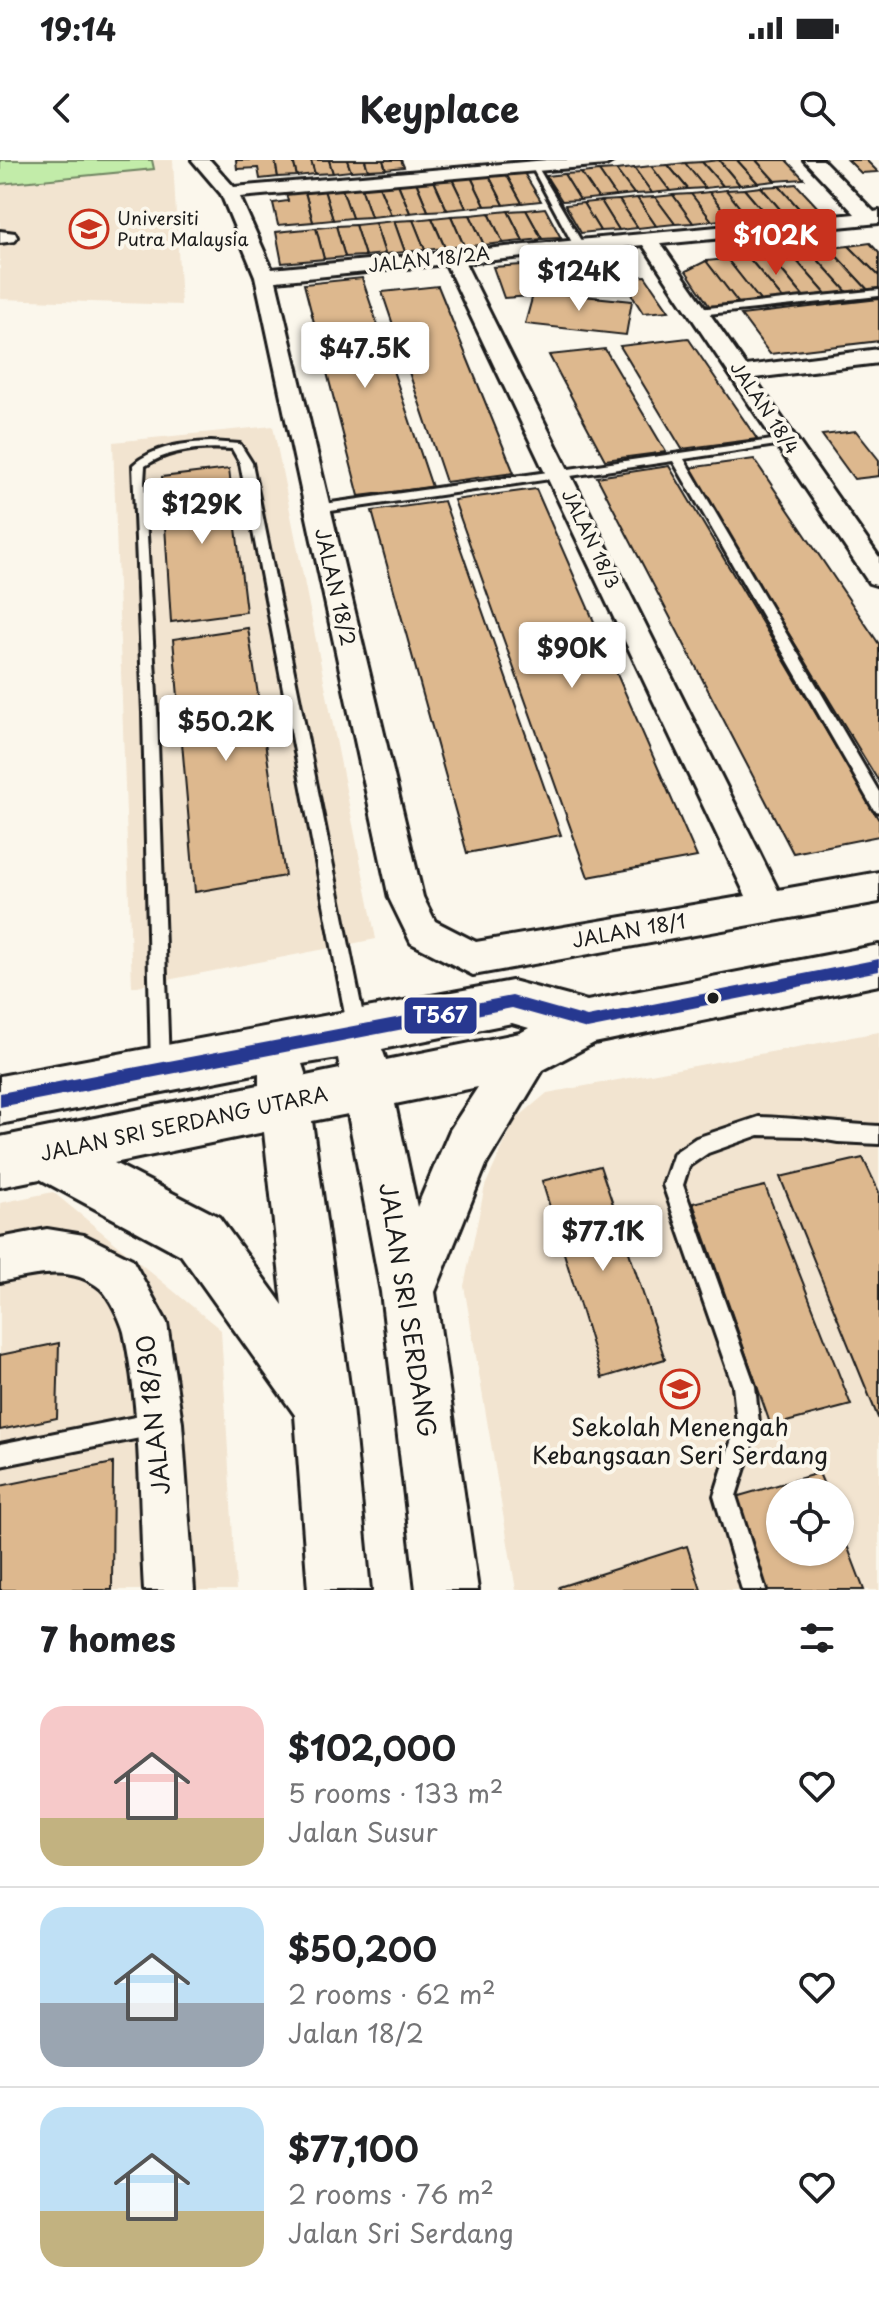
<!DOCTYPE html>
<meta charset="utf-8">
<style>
body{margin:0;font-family:"Playpen Sans",sans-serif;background:#f6f6f6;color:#202124;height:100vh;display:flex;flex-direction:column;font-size:30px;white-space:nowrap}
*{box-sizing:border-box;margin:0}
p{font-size:26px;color:#757577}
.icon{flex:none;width:44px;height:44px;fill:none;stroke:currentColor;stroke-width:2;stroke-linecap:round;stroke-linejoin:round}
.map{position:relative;height:1430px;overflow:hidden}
.side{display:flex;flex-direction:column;background:#fff;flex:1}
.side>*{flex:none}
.buttons{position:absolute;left:766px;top:1318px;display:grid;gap:16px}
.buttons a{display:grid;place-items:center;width:88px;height:88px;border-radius:50%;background:#fff;box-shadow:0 2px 6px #0004;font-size:40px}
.price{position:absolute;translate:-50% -68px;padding:0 18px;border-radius:8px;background:#fff;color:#222;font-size:26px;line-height:52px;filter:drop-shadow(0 2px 4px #0008)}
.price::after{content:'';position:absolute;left:50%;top:48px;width:24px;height:18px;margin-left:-12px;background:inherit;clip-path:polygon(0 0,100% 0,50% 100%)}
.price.selected{background:#c8321e;color:#fff}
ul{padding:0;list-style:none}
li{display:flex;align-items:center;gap:24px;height:200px;padding:0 40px}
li+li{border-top:2px solid #e0e0e0}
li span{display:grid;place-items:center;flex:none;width:224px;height:160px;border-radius:24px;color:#555}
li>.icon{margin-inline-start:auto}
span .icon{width:96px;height:96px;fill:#fffc;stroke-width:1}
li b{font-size:34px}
h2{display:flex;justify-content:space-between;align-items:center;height:96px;padding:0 40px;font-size:34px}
.status{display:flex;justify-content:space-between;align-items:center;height:56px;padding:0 40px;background:#fff;direction:ltr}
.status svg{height:22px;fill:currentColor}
header{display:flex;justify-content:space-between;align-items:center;height:104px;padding:0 40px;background:#fff;font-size:36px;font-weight:700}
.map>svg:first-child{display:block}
</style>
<div class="status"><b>19:14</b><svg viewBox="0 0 49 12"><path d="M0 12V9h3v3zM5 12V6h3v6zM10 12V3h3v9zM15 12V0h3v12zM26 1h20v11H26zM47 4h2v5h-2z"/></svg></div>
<header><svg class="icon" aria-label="back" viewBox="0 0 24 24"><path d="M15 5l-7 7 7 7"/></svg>Keyplace<svg class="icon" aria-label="search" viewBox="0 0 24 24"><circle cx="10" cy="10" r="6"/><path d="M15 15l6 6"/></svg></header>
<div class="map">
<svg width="879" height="1430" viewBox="0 0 879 1430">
<rect width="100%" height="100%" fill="#fbf7ec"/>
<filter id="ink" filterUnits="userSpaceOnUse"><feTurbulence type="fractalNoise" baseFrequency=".0125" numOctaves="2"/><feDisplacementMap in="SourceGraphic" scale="16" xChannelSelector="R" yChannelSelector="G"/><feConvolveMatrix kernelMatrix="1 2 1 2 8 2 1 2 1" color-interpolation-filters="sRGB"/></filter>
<g filter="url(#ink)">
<!-- built -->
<g fill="#f2e4d0" fill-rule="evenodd">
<polygon points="0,0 173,0 181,145 0,139"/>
<polygon points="273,266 376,779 132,827 113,282"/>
<path d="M879,872V1430H516L464,1126L485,1026L515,960L547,933ZM780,1332H840V1392H780Z"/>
<polygon points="53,1032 221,1170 236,1430 0,1430 0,1043"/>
</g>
<!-- green -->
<polygon fill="#c2eca9" stroke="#6f8462" stroke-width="2" points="0,0 152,0 154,9 0,24"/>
<!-- building -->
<g fill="#ddb88e" stroke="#1c1c1c" stroke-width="2">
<polygon points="236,0 275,0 278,17 260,19 258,8 237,9"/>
<polygon points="275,0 293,0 297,16 278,17"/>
<polygon points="293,0 311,0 315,14 297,16"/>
<polygon points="311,0 329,0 333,13 315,14"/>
<polygon points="329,0 347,0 351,11 333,13"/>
<polygon points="347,0 365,0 368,10 351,11"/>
<polygon points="365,0 383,0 386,9 368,10"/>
<polygon points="383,0 401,0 404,7 386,9"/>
<polygon points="719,0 740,25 723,26 702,2"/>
<polygon points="719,0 737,0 758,23 740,25"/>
<polygon points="737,0 756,0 775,21 758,23"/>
<polygon points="756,0 786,0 804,19 775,21"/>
<polygon points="848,0 866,0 878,12 861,13"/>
<polygon points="702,2 723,26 705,28 685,3"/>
<polygon points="685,3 705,28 688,29 668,5"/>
<polygon points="668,5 688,29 670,31 651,6"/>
<polygon points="651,6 670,31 652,33 634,8"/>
<polygon points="634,8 652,33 634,34 616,10"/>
<polygon points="616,10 634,34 616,36 599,11"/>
<polygon points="599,11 616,36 598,38 581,13"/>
<polygon points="524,13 541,41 522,43 506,14"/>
<polygon points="581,13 598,38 580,40 564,14"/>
<polygon points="506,14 522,43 504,45 489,16"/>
<polygon points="564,14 580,40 562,41 546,16"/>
<polygon points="489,16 504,45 485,46 471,17"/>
<polygon points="471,17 485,46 466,48 452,19"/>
<polygon points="452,19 466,48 447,50 434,21"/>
<polygon points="434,21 447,50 428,51 416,22"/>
<polygon points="416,22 428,51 410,53 398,24"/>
<polygon points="398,24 410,53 391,55 379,26"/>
<polygon points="796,24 821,51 803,53 779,26"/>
<polygon points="379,26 391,55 371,57 361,27"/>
<polygon points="779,26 803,53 785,55 761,27"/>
<polygon points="361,27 371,57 352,58 342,29"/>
<polygon points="761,27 785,55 767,56 744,29"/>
<polygon points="342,29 352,58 333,60 324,30"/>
<polygon points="744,29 767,56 748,58 726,30"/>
<polygon points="324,30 333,60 313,62 305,32"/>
<polygon points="726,30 748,58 730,59 709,32"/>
<polygon points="305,32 313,62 278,65 273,43 288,41 286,34"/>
<polygon points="709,32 730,59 712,61 691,34"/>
<polygon points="691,34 712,61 693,63 673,35"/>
<polygon points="673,35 693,63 675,64 655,37"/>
<polygon points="655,37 675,64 656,66 637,38"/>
<polygon points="637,38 656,66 638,68 619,40"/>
<polygon points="619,40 638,68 619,70 601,41"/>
<polygon points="601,41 619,70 600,71 583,43"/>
<polygon points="583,43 600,71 581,73 565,45"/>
<polygon points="545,48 561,78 542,79 526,50"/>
<polygon points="526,50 542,79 523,81 508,51"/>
<polygon points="508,51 523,81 503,83 489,53"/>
<polygon points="489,53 503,83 484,85 470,55"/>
<polygon points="470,55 484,85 464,86 451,56"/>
<polygon points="451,56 464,86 445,88 432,58"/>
<polygon points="432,58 445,88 425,90 413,60"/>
<polygon points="413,60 425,90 405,92 394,61"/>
<polygon points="394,61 405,92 385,94 375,63"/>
<polygon points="375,63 385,94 365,96 355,65"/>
<polygon points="355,65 365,96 345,97 336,66"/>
<polygon points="336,66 345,97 324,99 316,68"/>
<polygon points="316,68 324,99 282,103 276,72"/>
<polygon points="870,83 879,93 879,116 849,86"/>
<polygon points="849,86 879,116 879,128 868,130 829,88"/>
<polygon points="829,88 868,130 847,132 809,90"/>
<polygon points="809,90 847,132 826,134 789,92"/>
<polygon points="789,92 826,134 804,137 768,94"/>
<polygon points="768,94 804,137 783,139 748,97"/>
<polygon points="748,97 783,139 761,142 727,99"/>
<polygon points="727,99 761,142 739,144 706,101"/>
<polygon points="706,101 739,144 710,147 686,111"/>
<polygon points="553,103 559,117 525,120 531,136 504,138 493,107"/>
<polygon points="645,116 669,151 643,153 621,118"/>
<polygon points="362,118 432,327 359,336 304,124"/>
<polygon points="438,126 514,313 446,322 382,132"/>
<polygon points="534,131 632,141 626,175 525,164"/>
<polygon points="879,139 879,181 770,194 741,155"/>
<polygon points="688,178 757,279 682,289 620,186"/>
<polygon points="605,189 666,292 605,300 549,195"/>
<polygon points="856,271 879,300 879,316 854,319 822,275"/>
<polygon points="754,299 879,484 879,622 688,308"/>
<polygon points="669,306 879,660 879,676 793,693 597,317"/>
<polygon points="229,309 246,452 171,462 162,317"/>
<polygon points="536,329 697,697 588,717 454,340"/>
<polygon points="444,341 561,675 467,693 372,351"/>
<polygon points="248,468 285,716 195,732 173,479"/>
<polygon points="863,998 879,1032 879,1260 780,1017"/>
<polygon points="600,1006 665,1199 602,1218 542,1021"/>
<polygon points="765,1026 851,1245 771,1266 693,1043"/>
<polygon points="59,1183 57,1258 0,1270 0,1195"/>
<polygon points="113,1303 112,1430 0,1430 0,1326"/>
<polygon points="819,1313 827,1332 780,1332 780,1392 840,1392 840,1367 864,1430 763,1430 732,1338"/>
<polygon points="687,1386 701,1430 560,1430 559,1427"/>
</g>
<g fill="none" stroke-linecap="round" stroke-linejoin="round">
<defs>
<g id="service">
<polygon points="530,4 537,6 584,86 582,88 574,86"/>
<polygon points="879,130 879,136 698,155 693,152 698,149"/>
<polygon points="786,278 792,281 790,283 684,299 879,632 879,652 874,650 673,301 317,353 311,349 317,345"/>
<path d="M211,282L240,284L252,303L366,870L363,876L357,878L351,876L348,870L240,303L232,289C202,287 170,289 145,306L144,322L157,553L169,905L166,911L160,914L154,911L151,905L143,553L133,305C154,286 185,283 211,282Z"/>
<path d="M759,957C799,958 839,964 879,966V984L838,982L803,976L759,975L708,993L689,1006L683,1025L755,1226L759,1263L736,1336L766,1430H742L714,1336L737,1263L733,1226L663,1025L674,993L696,978Z"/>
<polygon points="155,1253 163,1256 166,1264 163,1272 155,1275 0,1306 0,1284"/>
</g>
<g id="minor">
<path d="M192,0H210L234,27L547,0H615L606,5L240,37L272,109L855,54L804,0H823L874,52L879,51V63L661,84L746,206L879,189V203L754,218L879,397V426L869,423L643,85L465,103L778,730L879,712V742L473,815L411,783L389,738L255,116L221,34ZM446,104L746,736L476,782L435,761L423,737L276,121Z"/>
<polygon points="0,71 15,73 17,77 15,81 0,83"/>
<path d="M47,1069L84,1075L132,1099L167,1163L182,1263L194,1430H144C139,1345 142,1255 124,1172C121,1160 109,1136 101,1129C72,1104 33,1115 0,1122V1078Z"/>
</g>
<path id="tertiary" d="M879,785V825L594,883L543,910L486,1005L435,1132L478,1430H416L381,1132L348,954L312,961L352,1247L370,1430H308L295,1255L181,1095L40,1019L0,1027V977L259,925V913L0,964V916L512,821L587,841ZM512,863L529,868L520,873L386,900L382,889ZM338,898L340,909L306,916L302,904ZM478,927L450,970L417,1047L395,944ZM264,972L283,1145L219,1057L114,1003Z"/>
</defs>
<!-- service casing -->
<use href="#service" stroke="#1c1c1c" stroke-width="6"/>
<!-- minor casing -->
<use href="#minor" stroke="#1c1c1c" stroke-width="6"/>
<!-- tertiary casing -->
<use href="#tertiary" stroke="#1c1c1c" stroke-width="6"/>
<!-- service -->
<use href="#service" fill="#fbf7ec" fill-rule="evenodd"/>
<!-- minor -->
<use href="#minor" fill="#fbf7ec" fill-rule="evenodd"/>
<!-- tertiary -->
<use href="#tertiary" fill="#fbf7ec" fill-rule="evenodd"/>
<defs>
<polygon id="bus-1" points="879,799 879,811 587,869 512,848 0,947 0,933 512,836 587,857"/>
</defs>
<!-- bus-1 casing -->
<use href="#bus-1" stroke="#fbf7ec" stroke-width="6"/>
<!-- bus-1 -->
<use href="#bus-1" fill="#283890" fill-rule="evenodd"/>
</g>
</g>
<!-- icons -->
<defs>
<symbol id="university-ring" viewBox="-11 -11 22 22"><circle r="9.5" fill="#fbf7ec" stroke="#c8321e" stroke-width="1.5"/><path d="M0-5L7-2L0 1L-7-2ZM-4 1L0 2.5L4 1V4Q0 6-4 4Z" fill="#c8321e"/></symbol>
<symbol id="school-ring" viewBox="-11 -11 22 22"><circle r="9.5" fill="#fbf7ec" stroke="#c8321e" stroke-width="1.5"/><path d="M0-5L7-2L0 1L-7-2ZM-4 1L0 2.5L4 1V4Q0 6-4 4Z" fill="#c8321e"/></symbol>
</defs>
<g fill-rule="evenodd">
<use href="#university-ring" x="67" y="47" width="44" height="44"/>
<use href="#school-ring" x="658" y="1207" width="44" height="44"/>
</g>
<!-- markers -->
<circle fill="#1c1c1c" stroke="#fbf7ec" stroke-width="3" cx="713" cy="838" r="7"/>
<g text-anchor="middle" stroke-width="8" stroke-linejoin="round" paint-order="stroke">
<!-- far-poi labels -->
<g font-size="18" fill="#1c1c1c" stroke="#fbf7ec" text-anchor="start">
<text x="117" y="65">Universiti<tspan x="117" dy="21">Putra Malaysia</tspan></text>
</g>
<!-- far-street labels -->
<g font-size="18" fill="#1c1c1c" stroke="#fbf7ec">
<text transform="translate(429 100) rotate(-6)" y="6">JALAN 18/2A</text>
<text transform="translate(764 248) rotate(56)" y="6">JALAN 18/4</text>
<text transform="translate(590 379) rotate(64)" y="6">JALAN 18/3</text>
</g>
<!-- street labels -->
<g font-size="20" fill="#1c1c1c" stroke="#fbf7ec">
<text transform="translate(335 427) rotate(77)" y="7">JALAN 18/2</text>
<text transform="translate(629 771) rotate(-10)" y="7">JALAN 18/1</text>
<text transform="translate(184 964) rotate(-12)" y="7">JALAN SRI SERDANG UTARA</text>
</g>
<!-- near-street labels -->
<g font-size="24" fill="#1c1c1c" stroke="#fbf7ec">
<text transform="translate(407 1150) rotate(81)" y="8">JALAN SRI SERDANG</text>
<text transform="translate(154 1255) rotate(-96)" y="8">JALAN 18/30</text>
</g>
<!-- near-poi labels -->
<g font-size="24" fill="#1c1c1c" stroke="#fbf7ec">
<text x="680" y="1276">Sekolah Menengah<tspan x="680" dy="28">Kebangsaan Seri Serdang</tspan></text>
</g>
</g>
<rect stroke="#fbf7ec" stroke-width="3" x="403" y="836" width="75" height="39" rx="8" fill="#283890"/>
<g font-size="22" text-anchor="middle" font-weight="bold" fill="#fff">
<text x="440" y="863">T567</text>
</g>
</svg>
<div class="buttons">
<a><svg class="icon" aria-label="locate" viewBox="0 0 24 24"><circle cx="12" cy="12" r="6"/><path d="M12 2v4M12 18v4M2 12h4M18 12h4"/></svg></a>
</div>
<b class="price selected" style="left:776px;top:117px">$102K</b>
<b class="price" style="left:579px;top:153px">$124K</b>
<b class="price" style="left:365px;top:230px">$47.5K</b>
<b class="price" style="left:202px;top:386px">$129K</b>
<b class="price" style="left:572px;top:530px">$90K</b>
<b class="price" style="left:226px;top:603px">$50.2K</b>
<b class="price" style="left:603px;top:1113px">$77.1K</b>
</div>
<section class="side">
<h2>7 homes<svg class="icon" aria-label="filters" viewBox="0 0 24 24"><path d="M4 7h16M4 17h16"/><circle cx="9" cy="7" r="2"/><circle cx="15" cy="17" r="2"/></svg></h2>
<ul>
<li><span style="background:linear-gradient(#f6c9c9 70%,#c2b280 0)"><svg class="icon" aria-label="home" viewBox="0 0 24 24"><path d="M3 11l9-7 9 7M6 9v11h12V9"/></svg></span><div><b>$102,000</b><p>5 rooms · 133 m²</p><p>Jalan Susur</p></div><svg class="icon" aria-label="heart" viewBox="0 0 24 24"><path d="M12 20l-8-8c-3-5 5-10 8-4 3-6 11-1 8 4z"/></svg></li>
<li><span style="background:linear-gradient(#bfe0f5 60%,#9aa5b1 0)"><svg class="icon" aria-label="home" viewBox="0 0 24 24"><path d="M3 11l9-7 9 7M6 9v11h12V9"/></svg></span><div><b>$50,200</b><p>2 rooms · 62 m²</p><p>Jalan 18/2</p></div><svg class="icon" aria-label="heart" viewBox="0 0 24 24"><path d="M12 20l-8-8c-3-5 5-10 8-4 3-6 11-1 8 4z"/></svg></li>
<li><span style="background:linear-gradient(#bfe0f5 65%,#c2b280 0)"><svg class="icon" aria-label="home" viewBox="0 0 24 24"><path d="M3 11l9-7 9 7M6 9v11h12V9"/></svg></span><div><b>$77,100</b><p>2 rooms · 76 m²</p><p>Jalan Sri Serdang</p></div><svg class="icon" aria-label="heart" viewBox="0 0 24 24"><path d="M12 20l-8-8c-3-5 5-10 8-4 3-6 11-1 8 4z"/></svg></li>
</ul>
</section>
